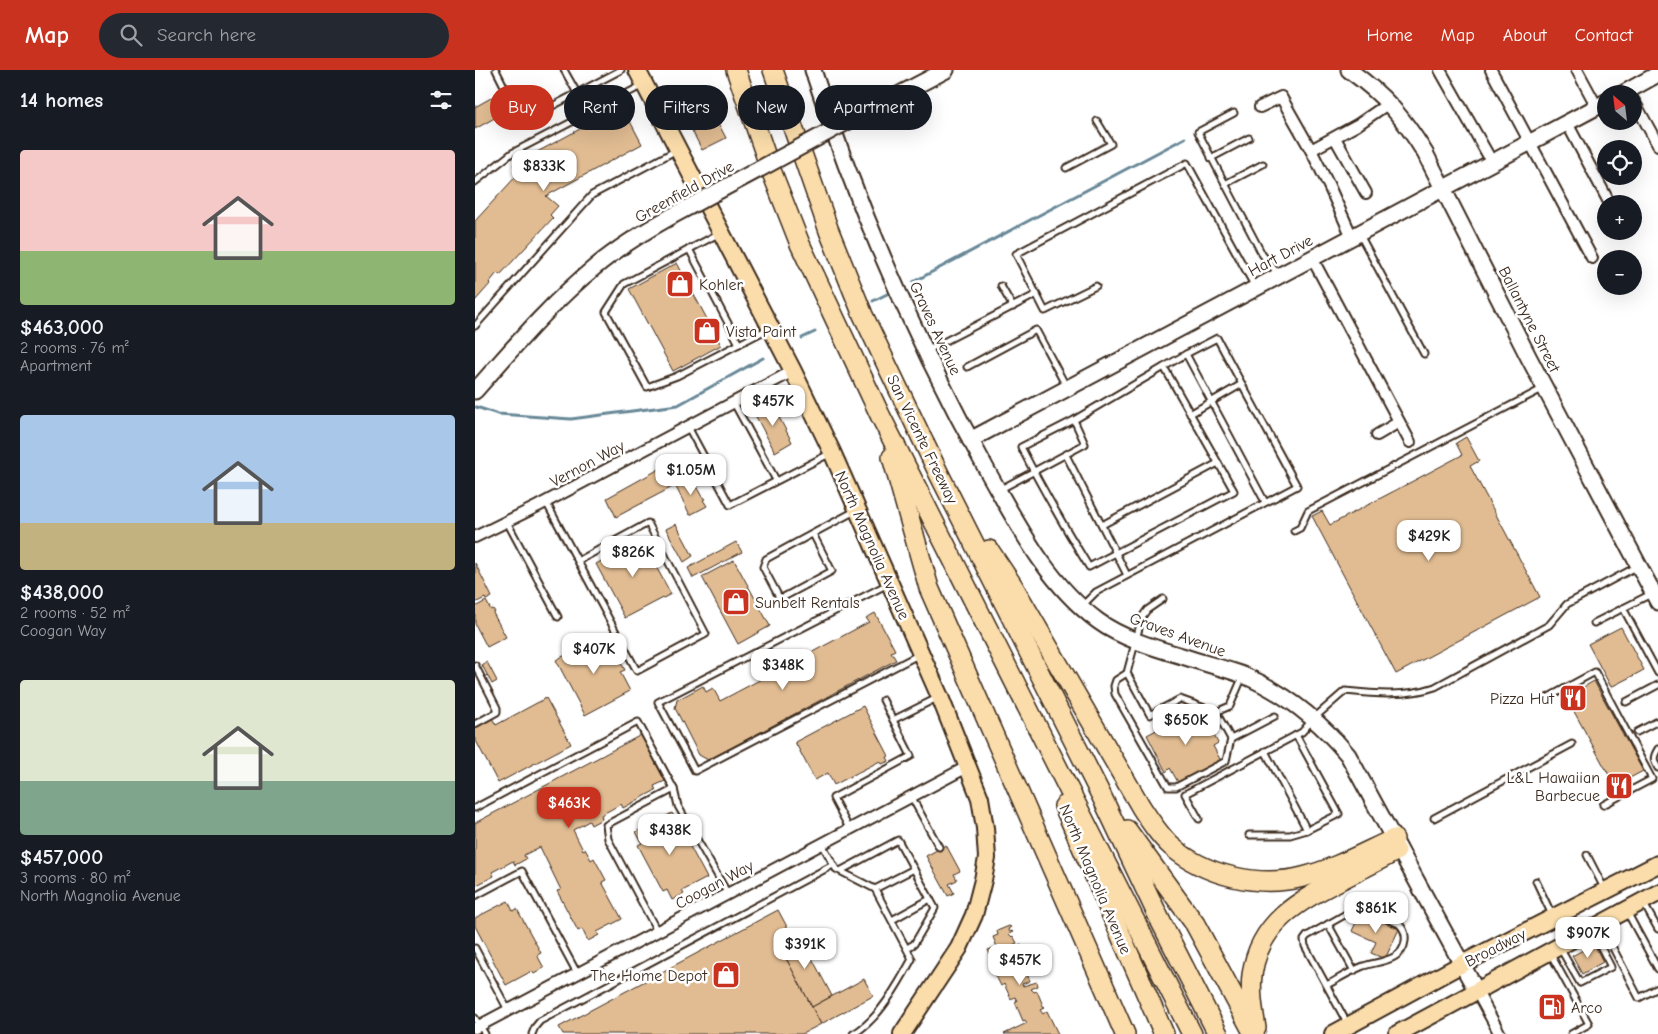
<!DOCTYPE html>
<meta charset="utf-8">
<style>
body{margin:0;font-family:"Comic Neue",sans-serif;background:#242831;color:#f1f3f6;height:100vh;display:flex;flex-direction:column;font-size:19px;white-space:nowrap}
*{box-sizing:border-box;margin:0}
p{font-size:16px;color:#9ea1a6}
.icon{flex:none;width:28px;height:28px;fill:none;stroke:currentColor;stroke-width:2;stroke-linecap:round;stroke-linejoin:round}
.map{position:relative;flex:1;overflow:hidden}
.sheet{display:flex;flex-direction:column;background:#171b24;width:475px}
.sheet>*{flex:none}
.top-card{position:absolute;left:15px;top:15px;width:475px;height:45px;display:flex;gap:10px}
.needle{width:32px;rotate:332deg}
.tools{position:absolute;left:1122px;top:15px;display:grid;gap:10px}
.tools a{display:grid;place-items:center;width:45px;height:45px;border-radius:50%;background:#171b24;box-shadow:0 5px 20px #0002;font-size:25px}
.price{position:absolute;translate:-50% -42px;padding:0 11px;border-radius:10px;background:#fff;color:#222;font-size:16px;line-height:32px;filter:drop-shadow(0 1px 2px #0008)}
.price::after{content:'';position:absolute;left:50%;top:30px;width:15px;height:11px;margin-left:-8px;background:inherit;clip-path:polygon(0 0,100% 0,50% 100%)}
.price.active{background:#c8321e;color:#fff}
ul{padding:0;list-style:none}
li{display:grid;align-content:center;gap:10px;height:265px;padding:0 20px}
li span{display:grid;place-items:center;height:155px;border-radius:5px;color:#555}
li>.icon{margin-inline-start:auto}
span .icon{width:90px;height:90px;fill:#fffc;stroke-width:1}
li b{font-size:21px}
h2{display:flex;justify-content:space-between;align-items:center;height:60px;padding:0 20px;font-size:21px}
.tag{padding:0 18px;border-radius:22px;background:#171b24;box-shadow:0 5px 20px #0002;font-size:18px;line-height:45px}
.tag.active{background:#c8321e;color:#fff}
header{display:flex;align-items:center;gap:30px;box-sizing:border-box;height:70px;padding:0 25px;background:#c8321e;color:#fff}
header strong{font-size:24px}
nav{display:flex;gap:28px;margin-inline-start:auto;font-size:18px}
.search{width:350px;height:45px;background:#242831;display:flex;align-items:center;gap:12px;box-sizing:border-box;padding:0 18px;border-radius:28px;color:#9ea1a6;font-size:19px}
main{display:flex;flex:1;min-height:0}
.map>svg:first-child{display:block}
</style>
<header>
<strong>Map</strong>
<div class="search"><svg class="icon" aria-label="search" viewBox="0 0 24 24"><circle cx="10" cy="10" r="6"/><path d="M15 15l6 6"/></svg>Search here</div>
<nav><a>Home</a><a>Map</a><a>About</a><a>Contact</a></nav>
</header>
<main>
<section class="sheet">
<h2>14 homes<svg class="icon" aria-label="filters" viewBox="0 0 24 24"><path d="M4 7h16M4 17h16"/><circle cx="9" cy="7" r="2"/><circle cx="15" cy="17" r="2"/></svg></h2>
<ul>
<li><span style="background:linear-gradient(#f6c9c9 65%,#8fb573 0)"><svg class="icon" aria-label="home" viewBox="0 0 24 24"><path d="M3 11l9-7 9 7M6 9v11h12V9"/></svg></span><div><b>$463,000</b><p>2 rooms · 76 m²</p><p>Apartment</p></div></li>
<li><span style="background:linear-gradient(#a9c7e8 70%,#c2b280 0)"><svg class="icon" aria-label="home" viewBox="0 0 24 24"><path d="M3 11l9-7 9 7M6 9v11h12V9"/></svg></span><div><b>$438,000</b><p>2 rooms · 52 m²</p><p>Coogan Way</p></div></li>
<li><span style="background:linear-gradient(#dfe7d0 65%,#7fa58c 0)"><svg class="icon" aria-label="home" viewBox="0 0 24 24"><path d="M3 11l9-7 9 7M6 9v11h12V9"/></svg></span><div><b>$457,000</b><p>3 rooms · 80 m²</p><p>North Magnolia Avenue</p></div></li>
</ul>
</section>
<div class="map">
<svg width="1183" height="964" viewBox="0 0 1183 964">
<rect width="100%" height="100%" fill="#fff"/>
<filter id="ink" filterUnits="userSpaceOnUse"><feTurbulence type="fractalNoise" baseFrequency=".02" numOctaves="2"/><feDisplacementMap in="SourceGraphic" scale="10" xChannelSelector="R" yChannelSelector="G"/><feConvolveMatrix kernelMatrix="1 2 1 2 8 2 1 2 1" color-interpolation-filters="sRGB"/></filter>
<g filter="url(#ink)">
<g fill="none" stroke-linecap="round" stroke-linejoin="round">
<!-- stream -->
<g stroke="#688897" stroke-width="3">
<polyline points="438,212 710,68"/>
<polyline points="398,231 412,224"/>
<polyline points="327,268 340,262"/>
<polyline points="1,337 23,344 96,349 203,335 288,288"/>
</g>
</g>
<!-- building -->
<g fill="#e1bc92" stroke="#3b2a1e">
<polygon points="23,24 30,35 29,36 32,41 0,59 0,37"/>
<polygon points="228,25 251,68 227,80 205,37"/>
<polygon points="144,38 146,42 149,40 167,74 71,126 83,136 75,145 78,148 25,205 22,203 14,213 15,214 0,231 0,151 45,102 38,95"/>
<polygon points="202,193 246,275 198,301 154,219"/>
<polygon points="296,332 317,372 300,382 278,341"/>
<polygon points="991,367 1004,391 995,396 1065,527 921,604 837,446 847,441 855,455 987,385 981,373"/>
<polygon points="206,387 216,407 141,447 132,428"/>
<polygon points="217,408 222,415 221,416 227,427 228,427 230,429 228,430 232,436 215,445 201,417"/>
<polygon points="201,454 218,486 209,492 191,459"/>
<polygon points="171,468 177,480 173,482 196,524 150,548 121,494 141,483 139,479 147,474 150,479"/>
<polygon points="261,472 267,482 218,508 213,498"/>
<polygon points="259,490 295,556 263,574 227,507"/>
<polygon points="0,493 17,527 11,530 10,528 0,533"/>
<polygon points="11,531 16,540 18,539 20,542 18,543 31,567 12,577 0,554 0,537"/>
<polygon points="400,543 420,580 416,582 421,590 233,690 224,685 200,638 202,630 228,616 231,622 238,618 245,631 394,552 391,548"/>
<polygon points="1146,557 1169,600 1136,617 1113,574"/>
<polygon points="126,566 136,584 140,582 150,600 145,602 155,621 110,645 81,590"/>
<polygon points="12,592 22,611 17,614 7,595"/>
<polygon points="1119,611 1168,701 1140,716 1091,627"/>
<polygon points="71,628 96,674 23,713 0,669 0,658 17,648 21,655"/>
<polygon points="388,636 414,686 412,687 414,691 407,694 405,691 359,715 353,703 340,710 320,672"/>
<polygon points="723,638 727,644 730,642 738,656 735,658 743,673 738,676 746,691 704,714 695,698 691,702 672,665"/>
<polygon points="166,665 190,711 179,716 181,720 148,738 146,734 126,745 127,749 116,755 114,751 98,760 108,780 110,779 116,790 119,788 131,810 127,812 147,849 122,862 124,865 113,871 107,859 103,861 82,821 86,820 65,777 49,785 51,789 40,795 38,791 17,802 19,806 0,816 0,753"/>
<polygon points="197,743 232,808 207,821 209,824 197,830 192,820 188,822 163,775 167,773 161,762"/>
<polygon points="471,775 485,801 479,804 482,810 474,814 479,823 473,826 451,786"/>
<polygon points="33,831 38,841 42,839 66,883 62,885 69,898 59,904 57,901 31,915 0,856 0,848"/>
<polygon points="303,840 317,866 303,873 346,954 327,964 88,964 84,957"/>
<polygon points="886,842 924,859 910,889 896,883 901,872 877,861"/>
<polygon points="534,856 536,857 533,859 535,862 537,861 538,862 534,864 537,867 538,866 542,873 538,875 539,879 546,875 552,887 542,896 545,899 549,897 555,911 547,914 548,916 562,912 563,916 556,919 559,922 562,921 569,938 565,940 568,944 572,941 583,964 529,964 552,953 550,950 548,951 540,932 542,931 540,927 536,929 529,914 526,916 521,906 524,905 513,880 522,877 518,867 523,865 522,861"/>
<polygon points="323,862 357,926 337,937 303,873"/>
<polygon points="1119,874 1128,892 1107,904 1097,886"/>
<polygon points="389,909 398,926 346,954 337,937"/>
</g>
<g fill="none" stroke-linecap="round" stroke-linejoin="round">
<defs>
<g id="lane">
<polyline points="21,0 47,52 146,0"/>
<polyline points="89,0 102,23"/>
<polyline points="759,43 723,62 787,184 803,204"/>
<polyline points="736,88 774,68"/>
<polyline points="591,98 636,74 622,51"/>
<polyline points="0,112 37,83 168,15"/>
<polyline points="750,114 788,94"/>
<polyline points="243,164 149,214 131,242 172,317 202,306 293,259"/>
<polyline points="885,165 949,284"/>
<polyline points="214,179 264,274"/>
<polyline points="526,216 538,237"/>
<polyline points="621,216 570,241 541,184 712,93 780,217"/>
<polyline points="0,256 117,125 200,81"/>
<polyline points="453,280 562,224"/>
<polyline points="492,297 561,260 591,316"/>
<polyline points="689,297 711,284"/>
<polyline points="259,333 301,410"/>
<polyline points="715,344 767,314"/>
<polyline points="213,357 255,435 354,384"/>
<polyline points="591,385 652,505"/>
<path d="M524,420L610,374L599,350L546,377C567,418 590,458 614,497L759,421L689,297L599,350"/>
<polyline points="71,432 162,601 231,564 173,453 103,491"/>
<polyline points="32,452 83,547"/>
<polyline points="627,455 743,393"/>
<polyline points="819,461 825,458 833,441 1069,318"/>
<path d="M338,464L357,501L305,529L288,497L291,489C320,473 350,457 380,441"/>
<polyline points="413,514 183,632 220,701 443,585"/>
<polyline points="688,529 672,540 667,547 652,603 641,610 639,616 640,624 693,717 701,717 751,691 756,669 800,646"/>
<polyline points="608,535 621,522 822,416 742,268 711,284 790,432"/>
<polyline points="1148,538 1183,603"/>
<polyline points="1119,553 1176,524"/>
<polyline points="0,595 22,638 22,642 0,654"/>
<polyline points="652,603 675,645 705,629 741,642 756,669"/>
<polyline points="1072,628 1120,602 1177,709 1128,735"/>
<polyline points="1151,632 1183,615"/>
<polyline points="741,642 755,636 768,606"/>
<polyline points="418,650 462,628"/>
<polyline points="1162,662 1183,651"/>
<polyline points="821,665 864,744 832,760"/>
<path d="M1183,679C1178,687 1178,690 1183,698"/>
<polyline points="199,719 203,736 253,824"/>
<polyline points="436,726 464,777"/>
<polyline points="0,738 163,652 199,719 131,755 133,769 182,861"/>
<polyline points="959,748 1097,674"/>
<path d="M724,749L710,724L827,662L839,648L870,621C900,624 931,627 960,617L1074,555L1092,534L1163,496"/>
<polyline points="374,758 358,728 436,686 408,630"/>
<polyline points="774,765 815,765 832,760 790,681"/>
<path d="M347,774L361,799L400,819L437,889C424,913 403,951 378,964"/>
<polyline points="1112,785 1129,818"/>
<polyline points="367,800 423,770 460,838 439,874 432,878"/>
<polyline points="1061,811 1077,845"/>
<polyline points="400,819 439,799"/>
<polyline points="0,826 47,801 102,903"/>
<polyline points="1169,834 1183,859"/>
<polyline points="1152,842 1183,899"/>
<polyline points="417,850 455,829"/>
<polyline points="853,854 879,901"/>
<polyline points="1127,857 1164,928 1183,918"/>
<polyline points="0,878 33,940"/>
<polyline points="1085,878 1105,913 1136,897 1118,862"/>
<polyline points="1075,883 1114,954 1096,964"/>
<path d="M852,915C863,909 874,902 886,897C901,891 928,892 930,871C931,864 929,859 924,854L888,838L880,839L832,866L829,870L830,876L872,953"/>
<polyline points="0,948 10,964"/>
<polyline points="57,964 60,957 65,951 358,795"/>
</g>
<g id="street">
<polyline points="965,0 1017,92"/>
<polyline points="1016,0 1117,188"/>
<polyline points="1102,0 1122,37"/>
<polyline points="1159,31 1183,75"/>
<polyline points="785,37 806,27 836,80"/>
<polyline points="1092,53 1135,134"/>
<polyline points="860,68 891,123"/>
<polyline points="877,167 854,116 836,80 882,55 914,33"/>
<polyline points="837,188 935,372"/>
<polyline points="902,365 924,352"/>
<polyline points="0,467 63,436 318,301"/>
<polyline points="1001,920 1025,964"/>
<polyline points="0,958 492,697"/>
</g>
<g id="secondary">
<path d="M338,0C383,140 443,276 514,404C544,457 573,514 623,551C646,568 680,578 707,586C727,593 749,598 768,605C811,623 844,650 873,685L1001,920"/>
<path d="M874,0C909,25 928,47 950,83L1054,288L1183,532"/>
<polyline points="1147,24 1183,4"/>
<polyline points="385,45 471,0"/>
<path d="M0,321C38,278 76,233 120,197C144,177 170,161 197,146"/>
<polyline points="495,370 1131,32"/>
</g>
<g id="primary">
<polyline points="162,0 318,301 357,382 465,627 505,728 510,758 512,788 508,810 499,845 484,878 427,964"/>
<polyline points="858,964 987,894 1183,794"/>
<polyline points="922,964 1183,823"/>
</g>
<g id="highway">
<polyline points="261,0 294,95 325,174 405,345 717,964"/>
<polyline points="298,0 354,161 388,245 463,402 626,725 686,852 743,964"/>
<polyline points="417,387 454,518 650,964"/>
<path d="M514,480L538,516L666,737C675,751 684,765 696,776C730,806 784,818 828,807C860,799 890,782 919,769"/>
<polyline points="589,736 689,964"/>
<polyline points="652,760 720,854 779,964"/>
<path d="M781,958C778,940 775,922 777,905C784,852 824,831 867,809C885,800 903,791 921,781"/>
</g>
</defs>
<!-- lane casing -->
<use href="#lane" stroke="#3b2a1e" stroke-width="9"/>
<!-- street casing -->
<use href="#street" stroke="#3b2a1e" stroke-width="14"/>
<!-- secondary casing -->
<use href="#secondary" stroke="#3b2a1e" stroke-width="19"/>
<!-- primary casing -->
<use href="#primary" stroke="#3b2a1e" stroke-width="20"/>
<!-- highway casing -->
<use href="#highway" stroke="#3b2a1e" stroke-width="22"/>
<!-- lane -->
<use href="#lane" stroke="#fff" stroke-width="5"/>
<!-- street -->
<use href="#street" stroke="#fff" stroke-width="10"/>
<!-- secondary -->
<use href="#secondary" stroke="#fff" stroke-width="15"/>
<!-- primary -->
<use href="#primary" stroke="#fbddab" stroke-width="16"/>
<!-- highway -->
<use href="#highway" stroke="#fbddab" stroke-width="19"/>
<defs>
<polyline id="secondary-bridge" points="197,146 385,45"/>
</defs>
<!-- secondary-bridge casing -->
<use href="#secondary-bridge" stroke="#3b2a1e" stroke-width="19" stroke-linecap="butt"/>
<!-- secondary-bridge -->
<use href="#secondary-bridge" stroke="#fff" stroke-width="15"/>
</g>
</g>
<!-- icons -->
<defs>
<symbol id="shop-square" viewBox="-11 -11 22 22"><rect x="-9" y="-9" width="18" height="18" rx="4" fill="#c8321e" stroke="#fff"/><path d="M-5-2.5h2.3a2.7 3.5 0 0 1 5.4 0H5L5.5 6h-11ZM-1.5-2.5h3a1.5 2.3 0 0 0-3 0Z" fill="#fff"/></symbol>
<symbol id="restaurant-square" viewBox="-11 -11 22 22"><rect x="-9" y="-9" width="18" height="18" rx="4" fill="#c8321e" stroke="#fff"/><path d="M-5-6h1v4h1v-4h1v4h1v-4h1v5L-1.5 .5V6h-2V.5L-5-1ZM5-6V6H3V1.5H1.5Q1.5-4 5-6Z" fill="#fff"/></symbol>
<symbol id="fuel-square" viewBox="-11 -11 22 22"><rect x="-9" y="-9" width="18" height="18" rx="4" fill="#c8321e" stroke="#fff"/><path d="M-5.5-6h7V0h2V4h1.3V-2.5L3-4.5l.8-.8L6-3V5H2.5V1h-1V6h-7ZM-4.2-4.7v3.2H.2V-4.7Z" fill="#fff"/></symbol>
</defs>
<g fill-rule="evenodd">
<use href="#shop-square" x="189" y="198" width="32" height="32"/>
<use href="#shop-square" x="216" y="245" width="32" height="32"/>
<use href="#shop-square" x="245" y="516" width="32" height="32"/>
<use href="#restaurant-square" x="1082" y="612" width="32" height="32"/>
<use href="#restaurant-square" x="1128" y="700" width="32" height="32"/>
<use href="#shop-square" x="235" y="889" width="32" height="32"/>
<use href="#fuel-square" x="1061" y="921" width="32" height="32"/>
</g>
<g text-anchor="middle" stroke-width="5" stroke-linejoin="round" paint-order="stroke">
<!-- street labels -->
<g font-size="16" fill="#3b2a1e" stroke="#fff">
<text transform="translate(209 121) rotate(-29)" y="6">Greenfield Drive</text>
<text transform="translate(805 185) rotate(-28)" y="6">Hart Drive</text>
<text transform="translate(1055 249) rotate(63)" y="6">Ballantyne Street</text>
<text transform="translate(461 258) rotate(65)" y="6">Graves Avenue</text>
<text transform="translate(448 369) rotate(64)" y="6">San Vicente Freeway</text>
<text transform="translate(112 393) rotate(-28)" y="6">Vernon Way</text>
<text transform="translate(398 475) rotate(66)" y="6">North Magnolia Avenue</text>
<text transform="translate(703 564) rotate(20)" y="6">Graves Avenue</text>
<text transform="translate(621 809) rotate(67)" y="6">North Magnolia Avenue</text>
<text transform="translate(239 814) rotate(-28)" y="6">Coogan Way</text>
<text transform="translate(1020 877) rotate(-27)" y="6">Broadway</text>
</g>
<!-- poi labels -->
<g font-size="16" fill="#3b2a1e" stroke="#fff" text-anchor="start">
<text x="224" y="220">Kohler</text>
<text x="251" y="267">Vista Paint</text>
<text x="280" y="538">Sunbelt Rentals</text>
<text x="1079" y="634" text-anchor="end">Pizza Hut</text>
<text x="1125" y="713" text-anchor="end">L&amp;L Hawaiian<tspan x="1125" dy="18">Barbecue</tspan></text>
<text x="232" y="911" text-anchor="end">The Home Depot</text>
<text x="1096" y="943">Arco</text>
</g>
</g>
</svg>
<div class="tools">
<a><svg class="needle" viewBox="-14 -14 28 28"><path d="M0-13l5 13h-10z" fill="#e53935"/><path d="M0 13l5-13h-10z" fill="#9ea1a6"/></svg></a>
<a><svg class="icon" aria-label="locate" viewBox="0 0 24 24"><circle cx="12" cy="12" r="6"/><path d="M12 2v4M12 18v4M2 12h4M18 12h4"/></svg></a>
<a>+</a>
<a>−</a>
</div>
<b class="price" style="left:69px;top:122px">$833K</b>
<b class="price" style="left:298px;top:357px">$457K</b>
<b class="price" style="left:216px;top:426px">$1.05M</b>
<b class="price" style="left:954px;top:492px">$429K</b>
<b class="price" style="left:158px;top:508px">$826K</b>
<b class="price" style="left:119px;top:605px">$407K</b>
<b class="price" style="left:308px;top:621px">$348K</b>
<b class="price" style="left:711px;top:676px">$650K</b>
<b class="price active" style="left:94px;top:759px">$463K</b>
<b class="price" style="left:195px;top:786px">$438K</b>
<b class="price" style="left:901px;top:864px">$861K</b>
<b class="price" style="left:1113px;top:889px">$907K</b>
<b class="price" style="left:330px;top:900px">$391K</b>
<b class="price" style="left:545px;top:916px">$457K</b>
<div class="top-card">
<a class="tag active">Buy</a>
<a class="tag">Rent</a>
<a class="tag">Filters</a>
<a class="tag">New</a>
<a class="tag">Apartment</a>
</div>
</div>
</main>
